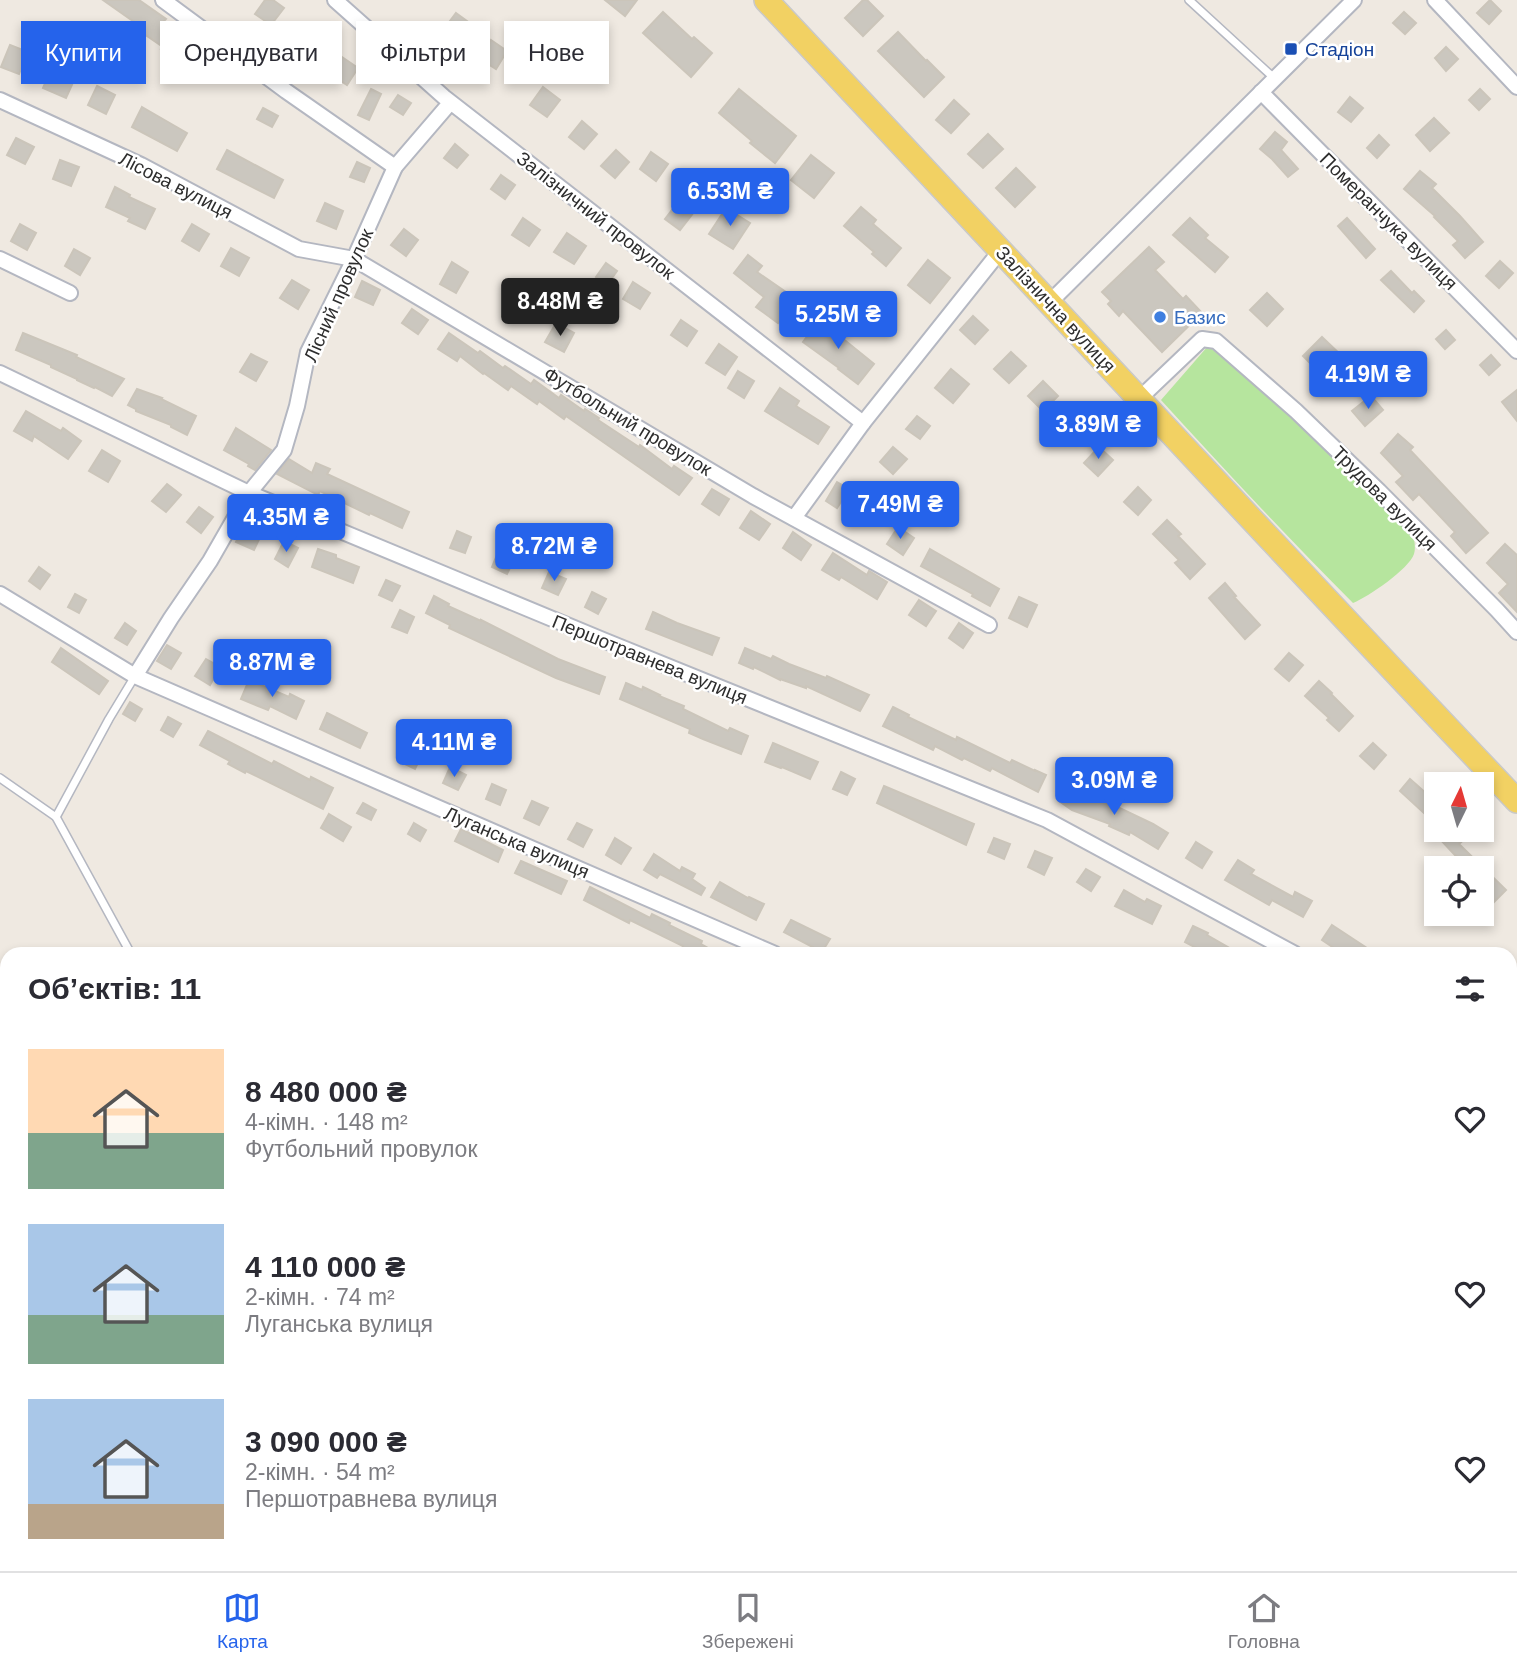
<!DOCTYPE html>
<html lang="uk">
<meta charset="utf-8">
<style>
body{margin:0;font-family:Arial,sans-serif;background:#f2f2f3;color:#2b2b33;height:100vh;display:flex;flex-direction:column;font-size:26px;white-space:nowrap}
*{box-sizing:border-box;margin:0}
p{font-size:23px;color:#7c7c81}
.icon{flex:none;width:38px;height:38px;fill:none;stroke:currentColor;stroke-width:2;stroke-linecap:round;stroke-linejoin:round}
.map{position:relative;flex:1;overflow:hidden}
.side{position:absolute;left:0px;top:947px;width:1517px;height:625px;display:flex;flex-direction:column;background:#fff;border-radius:21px 21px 0 0;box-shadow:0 4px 10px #0003}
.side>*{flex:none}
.banner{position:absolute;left:21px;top:21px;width:700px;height:63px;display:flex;gap:14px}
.needle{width:46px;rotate:5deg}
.buttons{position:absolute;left:1424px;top:772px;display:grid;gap:14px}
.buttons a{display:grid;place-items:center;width:70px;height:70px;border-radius:0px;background:#fff;box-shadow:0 4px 10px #0003;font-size:35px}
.price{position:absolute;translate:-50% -60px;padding:0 16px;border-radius:7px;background:#2563eb;color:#fff;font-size:23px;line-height:46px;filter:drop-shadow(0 2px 4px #0008)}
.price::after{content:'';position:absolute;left:50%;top:42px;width:21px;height:16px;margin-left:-10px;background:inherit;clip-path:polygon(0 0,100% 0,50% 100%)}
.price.selected{background:#222;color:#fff}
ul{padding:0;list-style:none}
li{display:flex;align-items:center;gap:21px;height:175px;padding:0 28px}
li span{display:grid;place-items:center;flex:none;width:196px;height:140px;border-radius:0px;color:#555}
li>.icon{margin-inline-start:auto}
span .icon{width:84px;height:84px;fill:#fffc;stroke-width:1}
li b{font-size:30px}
h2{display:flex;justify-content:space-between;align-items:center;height:84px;padding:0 28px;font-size:30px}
.chip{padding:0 24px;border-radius:0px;background:#fff;box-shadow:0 4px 10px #0003;font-size:24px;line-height:63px}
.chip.selected{background:#2563eb;color:#fff}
.tabs{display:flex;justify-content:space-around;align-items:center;height:98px;border-top:2px solid #e1e1e2;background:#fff;font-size:19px;color:#7c7c81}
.tabs a{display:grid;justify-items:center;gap:4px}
.tabs .selected{color:#2563eb}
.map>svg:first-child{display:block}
</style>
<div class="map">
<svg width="1517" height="1571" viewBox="0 0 1517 1571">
<rect width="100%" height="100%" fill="#efe9e1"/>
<!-- green -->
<g fill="#b6e59e">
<path d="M1208,346L1258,385L1413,532C1414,539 1416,548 1414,554C1409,569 1368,597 1353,603C1287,537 1224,469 1161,400Z"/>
<polygon points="1079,1564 1084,1571 730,1571 727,1565"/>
</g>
<!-- building -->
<g fill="#cbc7bf" stroke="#cbc5ba" stroke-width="2">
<polygon points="103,0 139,0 166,19 163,22 190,41 188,45 222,65 212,82 161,49 163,47 134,27 137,24"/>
<polygon points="265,0 273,0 284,8 271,25 255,14"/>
<polygon points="605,0 637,0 625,16"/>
<polygon points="863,0 867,0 883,16 863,36 845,18"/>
<polygon points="1490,0 1501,11 1489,24 1477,13"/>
<polygon points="663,12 692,39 694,37 712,53 691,77 643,33"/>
<polygon points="1404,12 1416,23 1405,34 1393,23"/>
<polygon points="456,13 471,24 459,40 444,29"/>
<polygon points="303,24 320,36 309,53 292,41"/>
<polygon points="898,32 926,61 927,60 944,77 924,97 878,51"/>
<polygon points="491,40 507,51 496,69 479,58"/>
<polygon points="10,45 28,52 19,74 1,67"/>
<polygon points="1446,47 1458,59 1446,71 1435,58"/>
<polygon points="527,55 538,64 529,76 517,67"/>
<polygon points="342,57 358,68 347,85 331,74"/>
<polygon points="52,68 75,78 66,98 43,88"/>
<polygon points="97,86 115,95 106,114 88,105"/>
<polygon points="543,87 560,100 547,117 530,105"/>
<polygon points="371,89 381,94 369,120 358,115"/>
<polygon points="739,89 796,136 775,163 750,143 752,141 719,113"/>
<polygon points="1480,89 1490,99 1479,110 1469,100"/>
<polygon points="398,95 411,103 403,115 390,107"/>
<polygon points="1350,97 1363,108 1351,122 1338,112"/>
<polygon points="954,100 969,114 951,133 936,120"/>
<polygon points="142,107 187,133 177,151 132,127"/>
<polygon points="263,108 278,116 272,127 257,119"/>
<polygon points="1434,118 1449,133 1430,151 1416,135"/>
<polygon points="582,121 597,134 584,149 569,137"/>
<polygon points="1275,132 1287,142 1281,150 1298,169 1288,177 1272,159 1260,149"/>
<polygon points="988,134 1003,149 983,168 968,154"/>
<polygon points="1379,135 1389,145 1377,158 1367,148"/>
<polygon points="16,138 34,147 25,164 7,155"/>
<polygon points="455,144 468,155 457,168 444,158"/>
<polygon points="227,150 283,180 274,198 217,169"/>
<polygon points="616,150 629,162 615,178 601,166"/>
<polygon points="651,152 668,164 656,181 640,169"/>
<polygon points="811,155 834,173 814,198 791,180"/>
<polygon points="60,160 79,167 71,186 53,179"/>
<polygon points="357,162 370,168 364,182 350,177"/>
<polygon points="1016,168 1035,187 1015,207 996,188"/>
<polygon points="1420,171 1436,184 1432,188 1460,216 1483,242 1465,258 1453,245 1458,241 1434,217 1435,216 1404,189"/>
<polygon points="501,175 515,185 505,199 491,189"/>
<polygon points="115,187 130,195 129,197 155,209 145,229 128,221 130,218 106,207"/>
<polygon points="679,201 694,212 680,230 665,219"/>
<polygon points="325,203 343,211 336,229 317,221"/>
<polygon points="861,207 876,220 873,224 901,248 886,266 872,254 874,252 844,226"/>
<polygon points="726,208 750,223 733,249 709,234"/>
<polygon points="523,218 540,230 529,246 512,235"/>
<polygon points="1190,218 1208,235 1205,238 1228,257 1215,272 1173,235"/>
<polygon points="1347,218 1375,249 1366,258 1338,226"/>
<polygon points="20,224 36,233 27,250 11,241"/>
<polygon points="192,224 209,234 199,251 182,241"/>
<polygon points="404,229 418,240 406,256 391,245"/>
<polygon points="567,233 586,246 574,264 554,252"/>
<polygon points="1149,247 1164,262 1155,270 1183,299 1186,296 1202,313 1162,352 1123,311 1119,316 1108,304 1111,301 1102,292"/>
<polygon points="231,248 249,258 239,276 221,266"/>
<polygon points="74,249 90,258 80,275 65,266"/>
<polygon points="748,255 762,266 757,272 796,299 778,323 756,307 764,297 734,273"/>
<polygon points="928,260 950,278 930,303 908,285"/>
<polygon points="1500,261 1513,273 1499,288 1486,276"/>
<polygon points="452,262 468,272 456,293 440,284"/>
<polygon points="606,263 617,271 607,285 596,277"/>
<polygon points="1391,271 1412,293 1414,291 1424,301 1414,312 1381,280"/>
<polygon points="292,280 309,290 298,309 280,298"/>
<polygon points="362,281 380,290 373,305 355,297"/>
<polygon points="633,282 650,293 640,309 623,299"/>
<polygon points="1267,293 1283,309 1267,326 1250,310"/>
<polygon points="412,309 428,320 418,334 402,323"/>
<polygon points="973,316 988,330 975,344 960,330"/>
<polygon points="821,318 844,335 842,338 874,364 858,384 838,369 839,368 803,342"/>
<polygon points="681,320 697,331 687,346 671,335"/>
<polygon points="556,323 574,333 564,352 545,342"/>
<polygon points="1446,330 1455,340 1445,349 1436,339"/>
<polygon points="23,333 77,355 76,357 124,379 112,396 95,387 94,388 77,380 77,379 51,367 51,365 16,350"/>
<polygon points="449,333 478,353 480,351 503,368 505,366 531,384 534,380 559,398 561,395 584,411 585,409 599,418 598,420 639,447 640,445 672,469 674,466 692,478 679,495 566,416 564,419 539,401 537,404 511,386 508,390 484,373 483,374 460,356 457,361 438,349"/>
<polygon points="1322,337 1345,359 1346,358 1361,375 1341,393 1319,370 1318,371 1303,356"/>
<polygon points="719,344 737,357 725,375 706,363"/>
<polygon points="1011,352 1026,366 1009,383 994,369"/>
<polygon points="251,354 267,362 256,381 240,372"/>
<polygon points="1491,355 1500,365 1489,375 1480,365"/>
<polygon points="951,369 969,384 953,403 935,388"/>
<polygon points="738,371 754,381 744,398 728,388"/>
<polygon points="1043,381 1058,396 1043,411 1028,396"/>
<polygon points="780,388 799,401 796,406 829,427 818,444 765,411"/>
<polygon points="137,389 162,398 161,399 196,416 187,435 171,427 171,425 136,411 136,409 128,405"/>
<polygon points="1517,390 1517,421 1502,402"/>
<polygon points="1371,396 1383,410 1365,426 1352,411"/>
<polygon points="26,411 61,431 63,428 81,441 68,459 34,436 32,441 14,431"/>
<polygon points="1073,413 1087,426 1072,441 1058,427"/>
<polygon points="917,416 930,426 920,439 906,429"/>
<polygon points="236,428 271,450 255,470 248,466 249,464 224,450"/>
<polygon points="1398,434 1413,447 1410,450 1488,533 1466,553 1451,536 1455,532 1419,494 1413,500 1396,482 1403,476 1381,453"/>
<polygon points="893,447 907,459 893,474 880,462"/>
<polygon points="1099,447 1113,460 1098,476 1084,463"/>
<polygon points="102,450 120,461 108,482 89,471"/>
<polygon points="289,459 312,473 316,463 330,469 327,474 409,512 402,528 370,513 369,515 320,491 318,495 277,474"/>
<polygon points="837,482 849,489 837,508 826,501"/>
<polygon points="167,484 181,495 166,512 152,501"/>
<polygon points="1138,487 1151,500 1138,515 1124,502"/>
<polygon points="712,489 729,499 719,515 702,504"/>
<polygon points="199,507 213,517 201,533 187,522"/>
<polygon points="751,511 770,524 759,540 740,528"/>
<polygon points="1167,520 1181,534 1178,536 1205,564 1190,579 1175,563 1179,560 1153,534"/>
<polygon points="244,525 262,533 254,550 236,542"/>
<polygon points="898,527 914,538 903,555 887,544"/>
<polygon points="457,531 471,537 465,553 450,548"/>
<polygon points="793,532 811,545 801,560 783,548"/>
<polygon points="284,541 298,548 288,567 275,559"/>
<polygon points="1505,544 1517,555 1517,612 1499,593 1508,584 1487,563"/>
<polygon points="318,549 336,555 336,558 359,567 353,583 312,567"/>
<polygon points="930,549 999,589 990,606 972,596 973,594 921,566"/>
<polygon points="499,550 515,557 507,574 492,567"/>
<polygon points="833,553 867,575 869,571 887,582 877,599 841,577 839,580 822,570"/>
<polygon points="39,567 50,575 40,589 29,581"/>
<polygon points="549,572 566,579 558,595 542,588"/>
<polygon points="386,580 400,586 392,601 379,595"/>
<polygon points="1225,583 1236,596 1234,597 1260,625 1245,639 1209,598"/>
<polygon points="592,592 606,599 598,614 585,607"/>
<polygon points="75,594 86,600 79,613 68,607"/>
<polygon points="434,596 449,604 448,606 481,621 481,620 558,659 605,677 599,694 556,678 449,628 450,625 426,613"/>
<polygon points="1019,597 1037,605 1027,627 1009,618"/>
<polygon points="919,600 936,611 926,626 909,615"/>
<polygon points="400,610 414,617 407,633 392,627"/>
<polygon points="653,612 677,623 719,638 712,655 646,629"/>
<polygon points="125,623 136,631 127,645 115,638"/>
<polygon points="959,623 973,633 963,648 949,638"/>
<polygon points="167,645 181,653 171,669 157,661"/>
<polygon points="61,648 108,681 99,694 52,662"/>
<polygon points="745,648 771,659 773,656 789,664 826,678 827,676 869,695 860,711 806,686 806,688 780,679 780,680 754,667 753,669 739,663"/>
<polygon points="1289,653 1303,665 1289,681 1275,669"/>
<polygon points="206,659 220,667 210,685 195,676"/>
<polygon points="249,680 289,697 290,694 304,701 296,719 270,706 268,710 241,699"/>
<polygon points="1319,681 1332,693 1331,694 1353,716 1339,731 1327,720 1329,718 1305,696"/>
<polygon points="626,683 642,690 643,687 660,695 659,696 684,706 683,709 728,731 730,728 748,736 741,754 703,739 689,733 690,729 620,699"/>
<polygon points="130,702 142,709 135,721 123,714"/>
<polygon points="893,707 909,715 908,717 956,740 957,737 1010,763 1012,760 1035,771 1035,770 1046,775 1038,792 992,768 990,771 964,758 962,760 935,746 933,750 883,726"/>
<polygon points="327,713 367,733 360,748 320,729"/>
<polygon points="168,717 181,724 173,737 161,730"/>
<polygon points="208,731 272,764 274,761 310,780 311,777 333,788 323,809 246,771 245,773 228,764 230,761 200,745"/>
<polygon points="773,743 818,762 810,779 782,767 781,768 765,762"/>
<polygon points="1373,743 1386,755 1374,769 1360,756"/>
<polygon points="410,746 423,752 415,769 401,762"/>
<polygon points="450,767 466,775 458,790 443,783"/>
<polygon points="841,772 855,779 847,795 833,789"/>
<polygon points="1410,779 1437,803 1437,825 1400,791"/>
<polygon points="492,784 506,790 500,805 486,799"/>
<polygon points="884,786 974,824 966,845 877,803"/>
<polygon points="1068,786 1090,799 1091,796 1109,803 1153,824 1168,833 1158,849 1130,832 1129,835 1109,826 1110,824 1072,810 1059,801"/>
<polygon points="532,801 548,808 539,825 524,818"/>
<polygon points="363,803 376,810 371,820 357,813"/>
<polygon points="329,814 351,827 343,841 321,828"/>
<polygon points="414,823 426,830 420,841 408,834"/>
<polygon points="577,823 592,830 583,847 568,839"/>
<polygon points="461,829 503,850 498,862 455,841"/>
<polygon points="1451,830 1459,830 1466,838 1459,844 1506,890 1491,905 1482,896 1482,868 1467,868 1440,839"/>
<polygon points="615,838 631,848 621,864 606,855"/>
<polygon points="994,838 1010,844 1004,859 988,852"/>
<polygon points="1196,842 1212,852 1202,868 1186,858"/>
<polygon points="1035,851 1052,858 1044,875 1028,867"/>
<polygon points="654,854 680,871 682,867 695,874 692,879 705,888 701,895 660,874 657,878 644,870"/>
<polygon points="1238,860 1254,870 1251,874 1293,897 1295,892 1312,901 1303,917 1272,900 1269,905 1225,880"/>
<polygon points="521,861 567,881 561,894 515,873"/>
<polygon points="1086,869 1100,877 1091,891 1077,882"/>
<polygon points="720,882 748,898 749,897 764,904 756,920 711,897"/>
<polygon points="590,887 650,918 652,914 670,923 669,925 702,941 701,944 719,954 691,954 682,949 683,946 630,920 629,923 584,900"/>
<polygon points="1124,890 1145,902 1147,899 1161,906 1152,924 1115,906"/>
<polygon points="791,920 830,939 822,952 784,932"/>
<polygon points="1332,925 1376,954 1343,954 1322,940"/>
<polygon points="1193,926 1208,933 1207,935 1240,954 1208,954 1185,942"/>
</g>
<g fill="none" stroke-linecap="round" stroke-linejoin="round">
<defs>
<g id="service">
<polyline points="1189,0 1274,78"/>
<polyline points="0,778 56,817 131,954"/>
<polyline points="56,817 109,719 135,676"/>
<polyline points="0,1120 7,1116"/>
<polyline points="453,1564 456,1571"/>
</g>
<g id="minor">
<polyline points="163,0 286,91 395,167"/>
<polyline points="335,0 444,97 863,423"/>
<polyline points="1435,0 1517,87"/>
<polyline points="1261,92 1517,351"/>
<polyline points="0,100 141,165 299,249 354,259 753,496 989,625"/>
<polyline points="0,259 70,293"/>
<polyline points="1050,302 1354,0"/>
<polyline points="0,373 249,493 603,640 1047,820 1295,954"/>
<polyline points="1139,399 1202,339 1216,341 1296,411 1379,491 1497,610 1517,632"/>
<polyline points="794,518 863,423 1001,250"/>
<polyline points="0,594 135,676 775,954"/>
<polyline points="135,676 171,618 210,561 249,493 284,450 297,406 308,352 354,259 395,167 450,103"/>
<polyline points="1510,1099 1517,1104"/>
<polyline points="1510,1346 1517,1351"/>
</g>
<path id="primary" d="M766,0C1017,267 1265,536 1517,801"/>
</defs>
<!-- service casing -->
<use href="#service" stroke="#b4b7c1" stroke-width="10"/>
<!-- minor casing -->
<use href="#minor" stroke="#b4b7c1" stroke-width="18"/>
<!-- primary casing -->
<use href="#primary" stroke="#c9c9c9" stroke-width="26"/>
<!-- service -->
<use href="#service" stroke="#fff" stroke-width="7"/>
<!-- minor -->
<use href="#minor" stroke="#fff" stroke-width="14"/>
<!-- primary -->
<use href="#primary" stroke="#f2d163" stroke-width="23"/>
</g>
<!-- markers -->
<rect fill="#1a4fb4" stroke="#fff" stroke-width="2.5" x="1284" y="42" width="14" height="14" rx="3.5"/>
<circle fill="#3f7fe0" stroke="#fff" stroke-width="2.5" cx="1160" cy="317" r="7"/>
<g text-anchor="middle" stroke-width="5" stroke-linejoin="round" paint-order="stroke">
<!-- transit labels -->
<g font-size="19" fill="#164399" stroke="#fff" text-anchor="start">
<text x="1305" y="56">Стадіон</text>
</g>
<!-- street labels -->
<g font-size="19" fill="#2e2e2e" stroke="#fff">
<text transform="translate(176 185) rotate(27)" y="7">Лісова вулиця</text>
<text transform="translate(596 215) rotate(38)" y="7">Залізничний провулок</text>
<text transform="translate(1389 221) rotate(45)" y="7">Померанчука вулиця</text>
<text transform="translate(338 295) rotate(-66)" y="7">Лісний провулок</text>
<text transform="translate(1056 309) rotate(47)" y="7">Залізнична вулиця</text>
<text transform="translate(628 421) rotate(31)" y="7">Футбольний провулок</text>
<text transform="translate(1385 498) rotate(45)" y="7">Трудова вулиця</text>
<text transform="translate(650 659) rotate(22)" y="7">Першотравнева вулиця</text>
<text transform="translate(517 842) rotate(23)" y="7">Луганська вулиця</text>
</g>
<!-- shop labels -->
<g font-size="19" fill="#366cbe" stroke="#fff" text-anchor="start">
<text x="1174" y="324">Базис</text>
</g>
</g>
</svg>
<div class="buttons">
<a><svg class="needle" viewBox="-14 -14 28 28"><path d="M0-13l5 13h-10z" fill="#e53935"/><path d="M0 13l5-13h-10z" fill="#7c7c81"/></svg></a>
<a><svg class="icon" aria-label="locate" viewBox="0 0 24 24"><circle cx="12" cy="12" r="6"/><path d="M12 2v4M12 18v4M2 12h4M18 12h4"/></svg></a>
</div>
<b class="price" style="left:730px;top:228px">6.53M ₴</b>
<b class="price selected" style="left:560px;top:338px">8.48M ₴</b>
<b class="price" style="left:838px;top:351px">5.25M ₴</b>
<b class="price" style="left:1368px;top:411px">4.19M ₴</b>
<b class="price" style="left:1098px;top:461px">3.89M ₴</b>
<b class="price" style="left:900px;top:541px">7.49M ₴</b>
<b class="price" style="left:286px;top:554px">4.35M ₴</b>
<b class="price" style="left:554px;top:583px">8.72M ₴</b>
<b class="price" style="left:272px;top:699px">8.87M ₴</b>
<b class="price" style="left:454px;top:779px">4.11M ₴</b>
<b class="price" style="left:1114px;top:817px">3.09M ₴</b>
<div class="banner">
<a class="chip selected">Купити</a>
<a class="chip">Орендувати</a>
<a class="chip">Фільтри</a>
<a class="chip">Нове</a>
</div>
<section class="side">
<h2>Об’єктів: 11<svg class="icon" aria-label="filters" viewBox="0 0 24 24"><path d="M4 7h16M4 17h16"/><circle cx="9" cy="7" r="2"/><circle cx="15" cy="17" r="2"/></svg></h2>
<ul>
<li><span style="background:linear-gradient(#ffd9b3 60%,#7fa58c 0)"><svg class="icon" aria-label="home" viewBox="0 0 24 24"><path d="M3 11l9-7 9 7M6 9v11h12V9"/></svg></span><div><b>8 480 000 ₴</b><p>4-кімн. · 148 m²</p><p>Футбольний провулок</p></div><svg class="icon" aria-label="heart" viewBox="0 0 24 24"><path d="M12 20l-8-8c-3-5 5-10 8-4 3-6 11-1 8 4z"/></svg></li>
<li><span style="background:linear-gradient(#a9c7e8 65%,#7fa58c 0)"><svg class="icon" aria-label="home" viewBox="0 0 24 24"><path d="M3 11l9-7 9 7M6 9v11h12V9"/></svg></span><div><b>4 110 000 ₴</b><p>2-кімн. · 74 m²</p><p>Луганська вулиця</p></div><svg class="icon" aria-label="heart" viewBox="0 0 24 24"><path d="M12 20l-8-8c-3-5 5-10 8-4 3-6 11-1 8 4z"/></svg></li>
<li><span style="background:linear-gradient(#a9c7e8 75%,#b9a48a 0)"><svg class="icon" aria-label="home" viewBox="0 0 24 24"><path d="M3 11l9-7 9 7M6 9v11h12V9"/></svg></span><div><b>3 090 000 ₴</b><p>2-кімн. · 54 m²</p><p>Першотравнева вулиця</p></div><svg class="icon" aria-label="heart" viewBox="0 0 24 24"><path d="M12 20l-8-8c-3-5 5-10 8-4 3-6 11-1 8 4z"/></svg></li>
</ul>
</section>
</div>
<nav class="tabs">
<a class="selected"><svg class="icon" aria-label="map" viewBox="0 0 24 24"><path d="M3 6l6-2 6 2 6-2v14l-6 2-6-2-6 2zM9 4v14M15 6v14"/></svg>Карта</a>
<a><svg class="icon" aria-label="saved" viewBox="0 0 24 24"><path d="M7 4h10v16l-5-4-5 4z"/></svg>Збережені</a>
<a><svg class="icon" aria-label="home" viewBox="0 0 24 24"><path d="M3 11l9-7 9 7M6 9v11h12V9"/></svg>Головна</a>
</nav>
